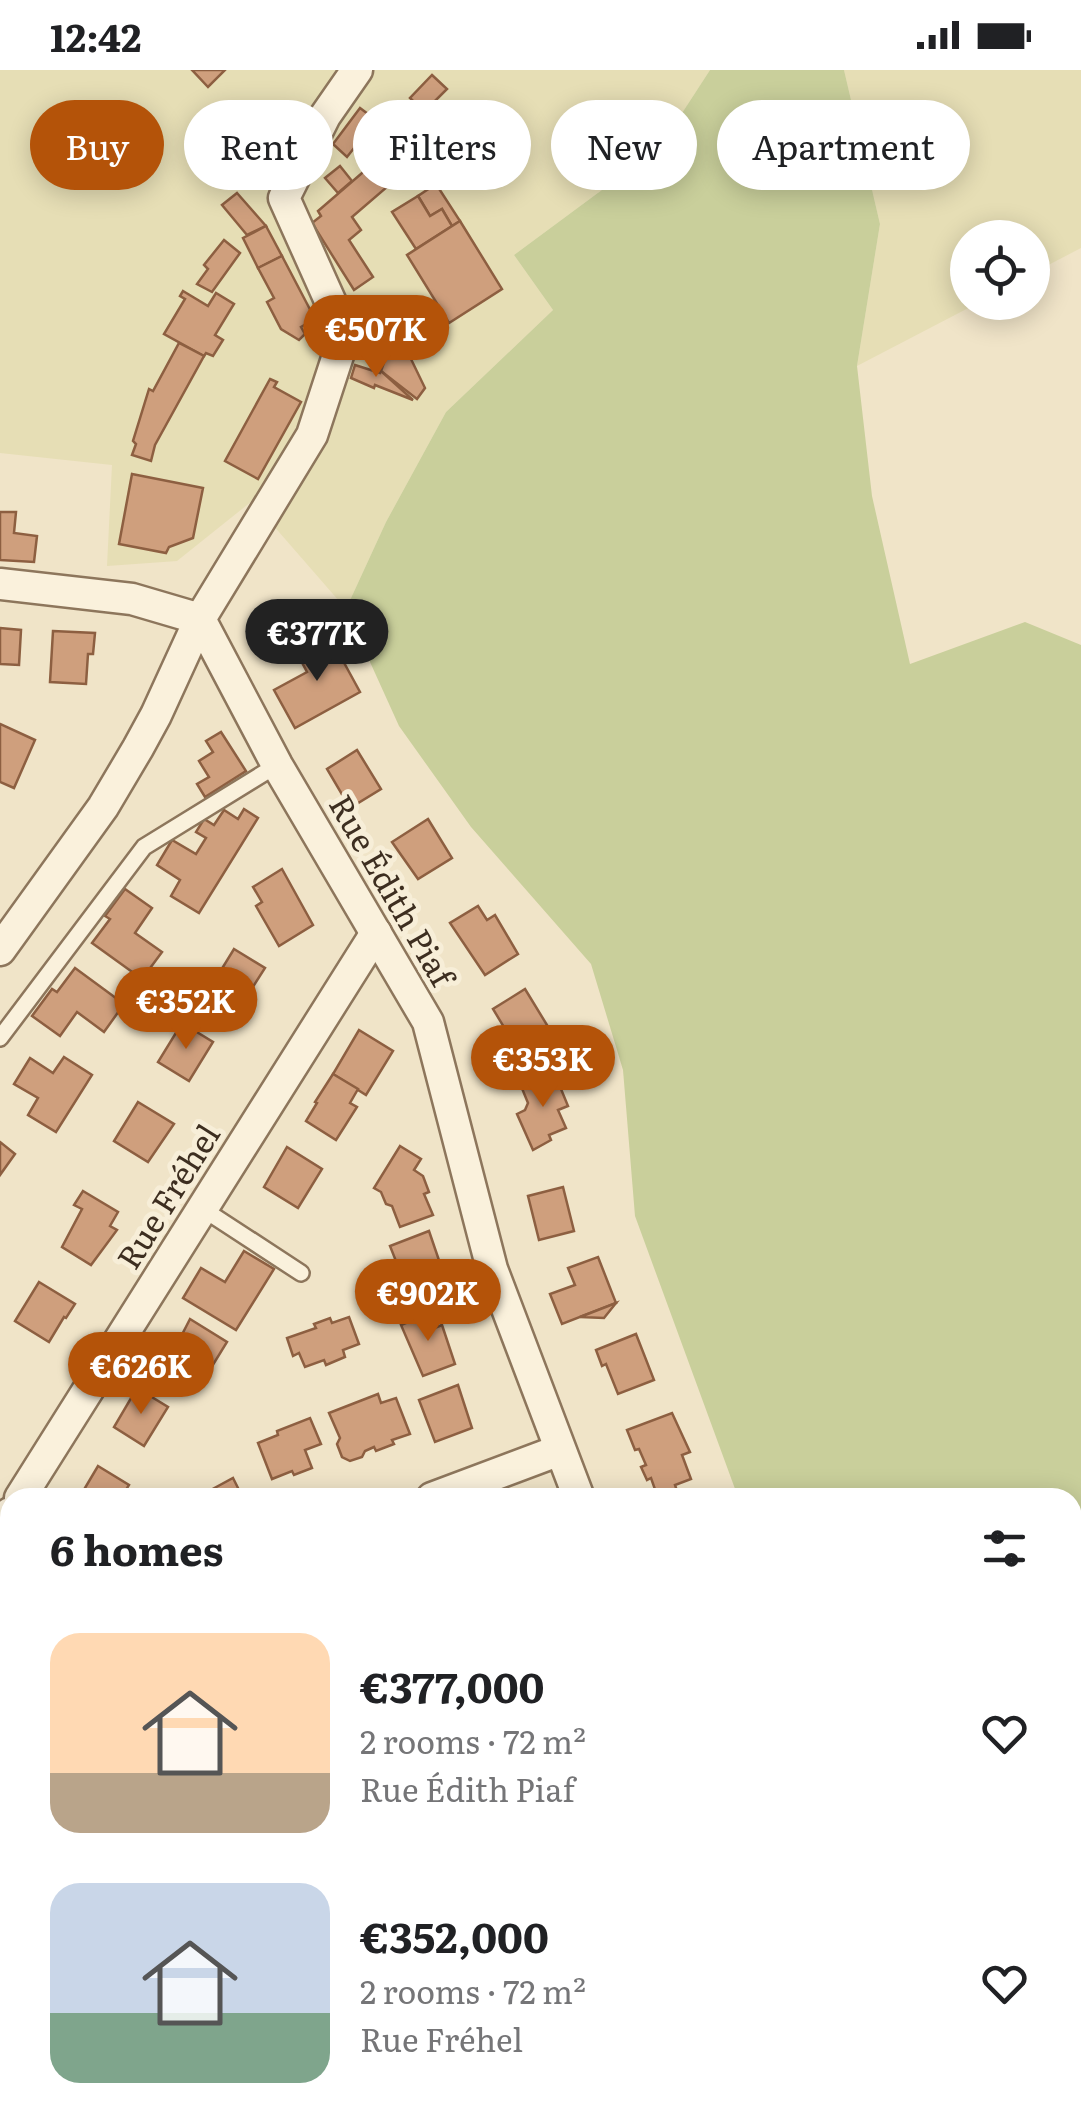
<!DOCTYPE html>
<meta charset="utf-8">
<style>
body{margin:0;font-family:Literata,serif;background:#f6f6f6;color:#202124;height:100vh;display:flex;flex-direction:column;font-size:38px;white-space:nowrap}
*{box-sizing:border-box;margin:0}
p{font-size:32px;color:#757577}
.icon{flex:none;width:55px;height:55px;fill:none;stroke:currentColor;stroke-width:2;stroke-linecap:round;stroke-linejoin:round}
.map{position:relative;flex:1;overflow:hidden}
.drawer{position:absolute;left:0px;top:1418px;width:1082px;height:642px;display:flex;flex-direction:column;background:#fff;border-radius:30px 30px 0 0;box-shadow:0 5px 25px #0003}
.drawer>*{flex:none}
.guide{position:absolute;left:30px;top:30px;width:1022px;height:90px;display:flex;gap:20px}
.tools{position:absolute;left:950px;top:150px;display:grid;gap:20px}
.tools a{display:grid;place-items:center;width:100px;height:100px;border-radius:50%;background:#fff;box-shadow:0 5px 25px #0003;font-size:50px}
.price{position:absolute;translate:-50% -85px;padding:0 22px;border-radius:35px;background:#b45309;color:#fff;font-size:32px;line-height:65px;filter:drop-shadow(0 2px 5px #0008)}
.price::after{content:'';position:absolute;left:50%;top:60px;width:30px;height:22px;margin-left:-15px;background:inherit;clip-path:polygon(0 0,100% 0,50% 100%)}
.price.on{background:#222;color:#fff}
ul{padding:0;list-style:none}
li{display:flex;align-items:center;gap:30px;height:250px;padding:0 50px}
li span{display:grid;place-items:center;flex:none;width:280px;height:200px;border-radius:30px;color:#555}
li>.icon{margin-inline-start:auto}
span .icon{width:120px;height:120px;fill:#fffc;stroke-width:1}
li b{font-size:42px}
h2{display:flex;justify-content:space-between;align-items:center;height:120px;padding:0 50px;font-size:42px}
.tag{padding:0 35px;border-radius:45px;background:#fff;box-shadow:0 5px 25px #0003;font-size:35px;line-height:90px}
.tag.on{background:#b45309;color:#fff}
.status{display:flex;justify-content:space-between;align-items:center;height:70px;padding:0 50px;background:#fff;direction:ltr}
.status svg{height:28px;fill:currentColor}
.map>svg:first-child{display:block}
</style>
<div class="status"><b>12:42</b><svg viewBox="0 0 49 12"><path d="M0 12V9h3v3zM5 12V6h3v6zM10 12V3h3v9zM15 12V0h3v12zM26 1h20v11H26zM47 4h2v5h-2z"/></svg></div>
<div class="map">
<svg width="1081" height="2058" viewBox="0 0 1081 2058">
<rect width="100%" height="100%" fill="#f0e4c8"/>
<!-- farmland -->
<g fill="#e6deb5">
<polygon points="0,0 710,0 660,77 514,185 553,240 446,342 386,452 346,539 252,431 177,491 107,496 112,395 0,383"/>
<polygon points="844,0 1081,0 1081,178 1033,203 1032,168 968,168 968,232 978,233 857,296 880,154"/>
</g>
<!-- green -->
<polygon fill="#c9cf9b" points="710,0 844,0 880,154 857,296 872,426 910,594 1025,552 1081,575 1081,2058 602,2058 606,2050 1072,2050 1072,1428 738,1427 635,1146 623,1000 591,894 471,757 399,656 346,539 386,452 446,342 553,240 514,185 660,77"/>
<g fill="none" stroke-linecap="round" stroke-linejoin="round">
<!-- stream -->
<polyline stroke="#6f938a" stroke-width="10" points="972,2058 978,2050"/>
</g>
<!-- building -->
<g fill="#cf9f7d" stroke="#8d5f41" stroke-width="2.5">
<polygon points="192,0 225,0 208,17"/>
<polygon points="432,5 447,19 424,42 410,28"/>
<polygon points="249,35 262,50 235,70 223,54"/>
<polygon points="360,38 376,50 347,87 333,74"/>
<polygon points="340,96 352,111 338,123 325,108"/>
<polygon points="369,97 387,117 352,147 361,160 349,170 373,207 354,220 312,153 321,146 318,141"/>
<polygon points="436,114 460,151 452,156 442,139 430,146 418,126"/>
<polygon points="237,123 266,156 247,165 222,135"/>
<polygon points="418,126 430,146 442,139 452,156 416,179 392,142"/>
<polygon points="460,151 502,219 449,253 407,185"/>
<polygon points="266,156 282,186 258,198 243,168"/>
<polygon points="224,170 240,183 212,222 197,214 208,199 204,195"/>
<polygon points="282,186 315,249 301,257 305,264 299,270 281,259 267,232 274,228 258,198"/>
<polygon points="183,221 208,236 216,223 234,234 215,265 223,270 213,286 206,283 204,286 164,264 185,229 180,226"/>
<polygon points="396,258 425,318 417,329 381,301"/>
<polygon points="179,273 204,286 155,375 151,391 132,385 136,374 133,371 149,319 153,321"/>
<polygon points="355,295 380,303 381,301 413,330 375,315 374,318 351,308"/>
<polygon points="270,309 277,312 274,317 301,332 258,409 225,391"/>
<polygon points="132,404 203,418 193,468 169,477 166,483 119,474"/>
<polygon points="0,442 16,442 14,463 37,466 34,492 0,490"/>
<polygon points="0,558 21,560 19,595 0,594"/>
<polygon points="53,561 95,563 93,584 88,584 86,614 50,612"/>
<polygon points="330,567 360,622 295,658 274,620 307,602 298,585"/>
<polygon points="0,654 35,670 14,718 0,712"/>
<polygon points="221,662 246,701 205,727 197,714 209,707 199,691 213,682 206,671"/>
<polygon points="357,680 381,719 350,738 327,699"/>
<polygon points="244,739 258,748 199,843 171,826 180,810 157,795 172,770 196,784 206,768 196,762 204,749 214,755 224,740 238,749"/>
<polygon points="428,749 452,788 418,809 392,772"/>
<polygon points="282,799 313,855 279,876 256,836 262,832 253,817"/>
<polygon points="125,819 152,838 135,863 162,882 142,909 92,873 110,849 105,846"/>
<polygon points="478,836 487,850 495,845 518,884 485,905 450,853"/>
<polygon points="234,879 265,898 240,937 210,918"/>
<polygon points="75,898 124,934 104,962 77,942 60,966 32,946 52,919 57,922"/>
<polygon points="525,919 558,973 521,996 508,975 513,972 493,939"/>
<polygon points="182,953 213,972 189,1011 158,992"/>
<polygon points="359,960 393,981 366,1025 333,1004"/>
<polygon points="64,987 92,1005 56,1062 28,1045 38,1028 14,1014 30,988 53,1003"/>
<polygon points="554,1002 568,1036 558,1040 566,1058 549,1065 551,1070 533,1080 517,1044 525,1040 528,1033 521,1016"/>
<polygon points="333,1004 358,1019 350,1033 357,1037 336,1070 306,1051 317,1033 315,1032"/>
<polygon points="138,1032 174,1054 148,1092 114,1071"/>
<polygon points="0,1072 15,1084 0,1105"/>
<polygon points="400,1076 421,1089 414,1100 423,1106 429,1122 424,1124 433,1145 400,1157 392,1136 386,1134 381,1122 374,1118"/>
<polygon points="287,1077 322,1099 298,1138 264,1117"/>
<polygon points="563,1117 574,1161 539,1170 528,1126"/>
<polygon points="83,1121 118,1142 110,1156 117,1160 91,1195 62,1177 82,1139 74,1135"/>
<polygon points="429,1161 444,1205 407,1219 390,1176"/>
<polygon points="244,1181 274,1199 236,1260 183,1228 201,1198 225,1212"/>
<polygon points="598,1187 616,1233 562,1254 550,1224 575,1215 568,1198"/>
<polygon points="39,1212 75,1234 66,1248 64,1247 49,1272 15,1251"/>
<polygon points="616,1233 604,1248 580,1247"/>
<polygon points="432,1242 437,1257 442,1255 455,1294 423,1306 401,1255"/>
<polygon points="349,1247 359,1274 343,1280 345,1287 326,1295 324,1290 305,1297 299,1283 293,1286 287,1268 316,1258 314,1254 330,1248 332,1253"/>
<polygon points="190,1249 227,1272 203,1311 169,1290"/>
<polygon points="636,1264 654,1310 618,1324 606,1294 602,1296 596,1280"/>
<polygon points="458,1315 472,1358 435,1372 419,1330"/>
<polygon points="137,1318 168,1337 144,1376 114,1357"/>
<polygon points="378,1324 381,1333 396,1328 410,1364 392,1370 394,1374 376,1381 374,1377 365,1381 362,1387 350,1391 342,1387 337,1374 340,1368 329,1343"/>
<polygon points="672,1343 690,1382 682,1385 691,1409 675,1415 677,1421 658,1428 651,1408 647,1410 641,1397 646,1395 639,1379 635,1380 627,1360"/>
<polygon points="310,1348 321,1374 305,1380 312,1398 294,1405 292,1401 272,1409 258,1373 278,1365 277,1361"/>
<polygon points="98,1396 129,1415 121,1428 79,1428"/>
<polygon points="233,1408 243,1428 196,1428"/>
</g>
<g fill="none" stroke-linecap="round" stroke-linejoin="round">
<defs>
<g id="lane">
<polyline points="0,968 144,777 277,695"/>
<polyline points="203,1139 301,1203"/>
</g>
<g id="street">
<polyline points="0,514 132,529 200,549"/>
<polyline points="200,549 277,695 428,952 492,1199 579,1428"/>
<polyline points="0,880 103,737 138,678 156,645 200,549 312,365 345,264 284,128 325,46 357,0"/>
<polyline points="20,1428 376,863"/>
<polyline points="432,1428 560,1380"/>
<polyline points="0,1459 10,1443"/>
<polyline points="0,1543 10,1542"/>
</g>
</defs>
<!-- lane casing -->
<use href="#lane" stroke="#8d765c" stroke-width="20"/>
<!-- street casing -->
<use href="#street" stroke="#8d765c" stroke-width="35"/>
<!-- lane -->
<use href="#lane" stroke="#faf1dc" stroke-width="15"/>
<!-- street -->
<use href="#street" stroke="#faf1dc" stroke-width="30"/>
</g>
<g text-anchor="middle" stroke-width="10" stroke-linejoin="round" paint-order="stroke">
<!-- street labels -->
<g font-size="32" fill="#3d2e20" stroke="#f7eed8">
<text transform="translate(391 821) rotate(60)" y="11">Rue Édith Piaf</text>
<text transform="translate(169 1127) rotate(-58)" y="11">Rue Fréhel</text>
</g>
</g>
</svg>
<div class="tools">
<a><svg class="icon" aria-label="locate" viewBox="0 0 24 24"><circle cx="12" cy="12" r="6"/><path d="M12 2v4M12 18v4M2 12h4M18 12h4"/></svg></a>
</div>
<b class="price" style="left:376px;top:310px">€507K</b>
<b class="price on" style="left:317px;top:614px">€377K</b>
<b class="price" style="left:186px;top:982px">€352K</b>
<b class="price" style="left:543px;top:1040px">€353K</b>
<b class="price" style="left:428px;top:1274px">€902K</b>
<b class="price" style="left:141px;top:1347px">€626K</b>
<div class="guide">
<a class="tag on">Buy</a>
<a class="tag">Rent</a>
<a class="tag">Filters</a>
<a class="tag">New</a>
<a class="tag">Apartment</a>
</div>
<section class="drawer">
<h2>6 homes<svg class="icon" aria-label="filters" viewBox="0 0 24 24"><path d="M4 7h16M4 17h16"/><circle cx="9" cy="7" r="2"/><circle cx="15" cy="17" r="2"/></svg></h2>
<ul>
<li><span style="background:linear-gradient(#ffd9b3 70%,#b9a48a 0)"><svg class="icon" aria-label="home" viewBox="0 0 24 24"><path d="M3 11l9-7 9 7M6 9v11h12V9"/></svg></span><div><b>€377,000</b><p>2 rooms · 72 m²</p><p>Rue Édith Piaf</p></div><svg class="icon" aria-label="heart" viewBox="0 0 24 24"><path d="M12 20l-8-8c-3-5 5-10 8-4 3-6 11-1 8 4z"/></svg></li>
<li><span style="background:linear-gradient(#c9d6e8 65%,#7fa58c 0)"><svg class="icon" aria-label="home" viewBox="0 0 24 24"><path d="M3 11l9-7 9 7M6 9v11h12V9"/></svg></span><div><b>€352,000</b><p>2 rooms · 72 m²</p><p>Rue Fréhel</p></div><svg class="icon" aria-label="heart" viewBox="0 0 24 24"><path d="M12 20l-8-8c-3-5 5-10 8-4 3-6 11-1 8 4z"/></svg></li>
</ul>
</section>
</div>
